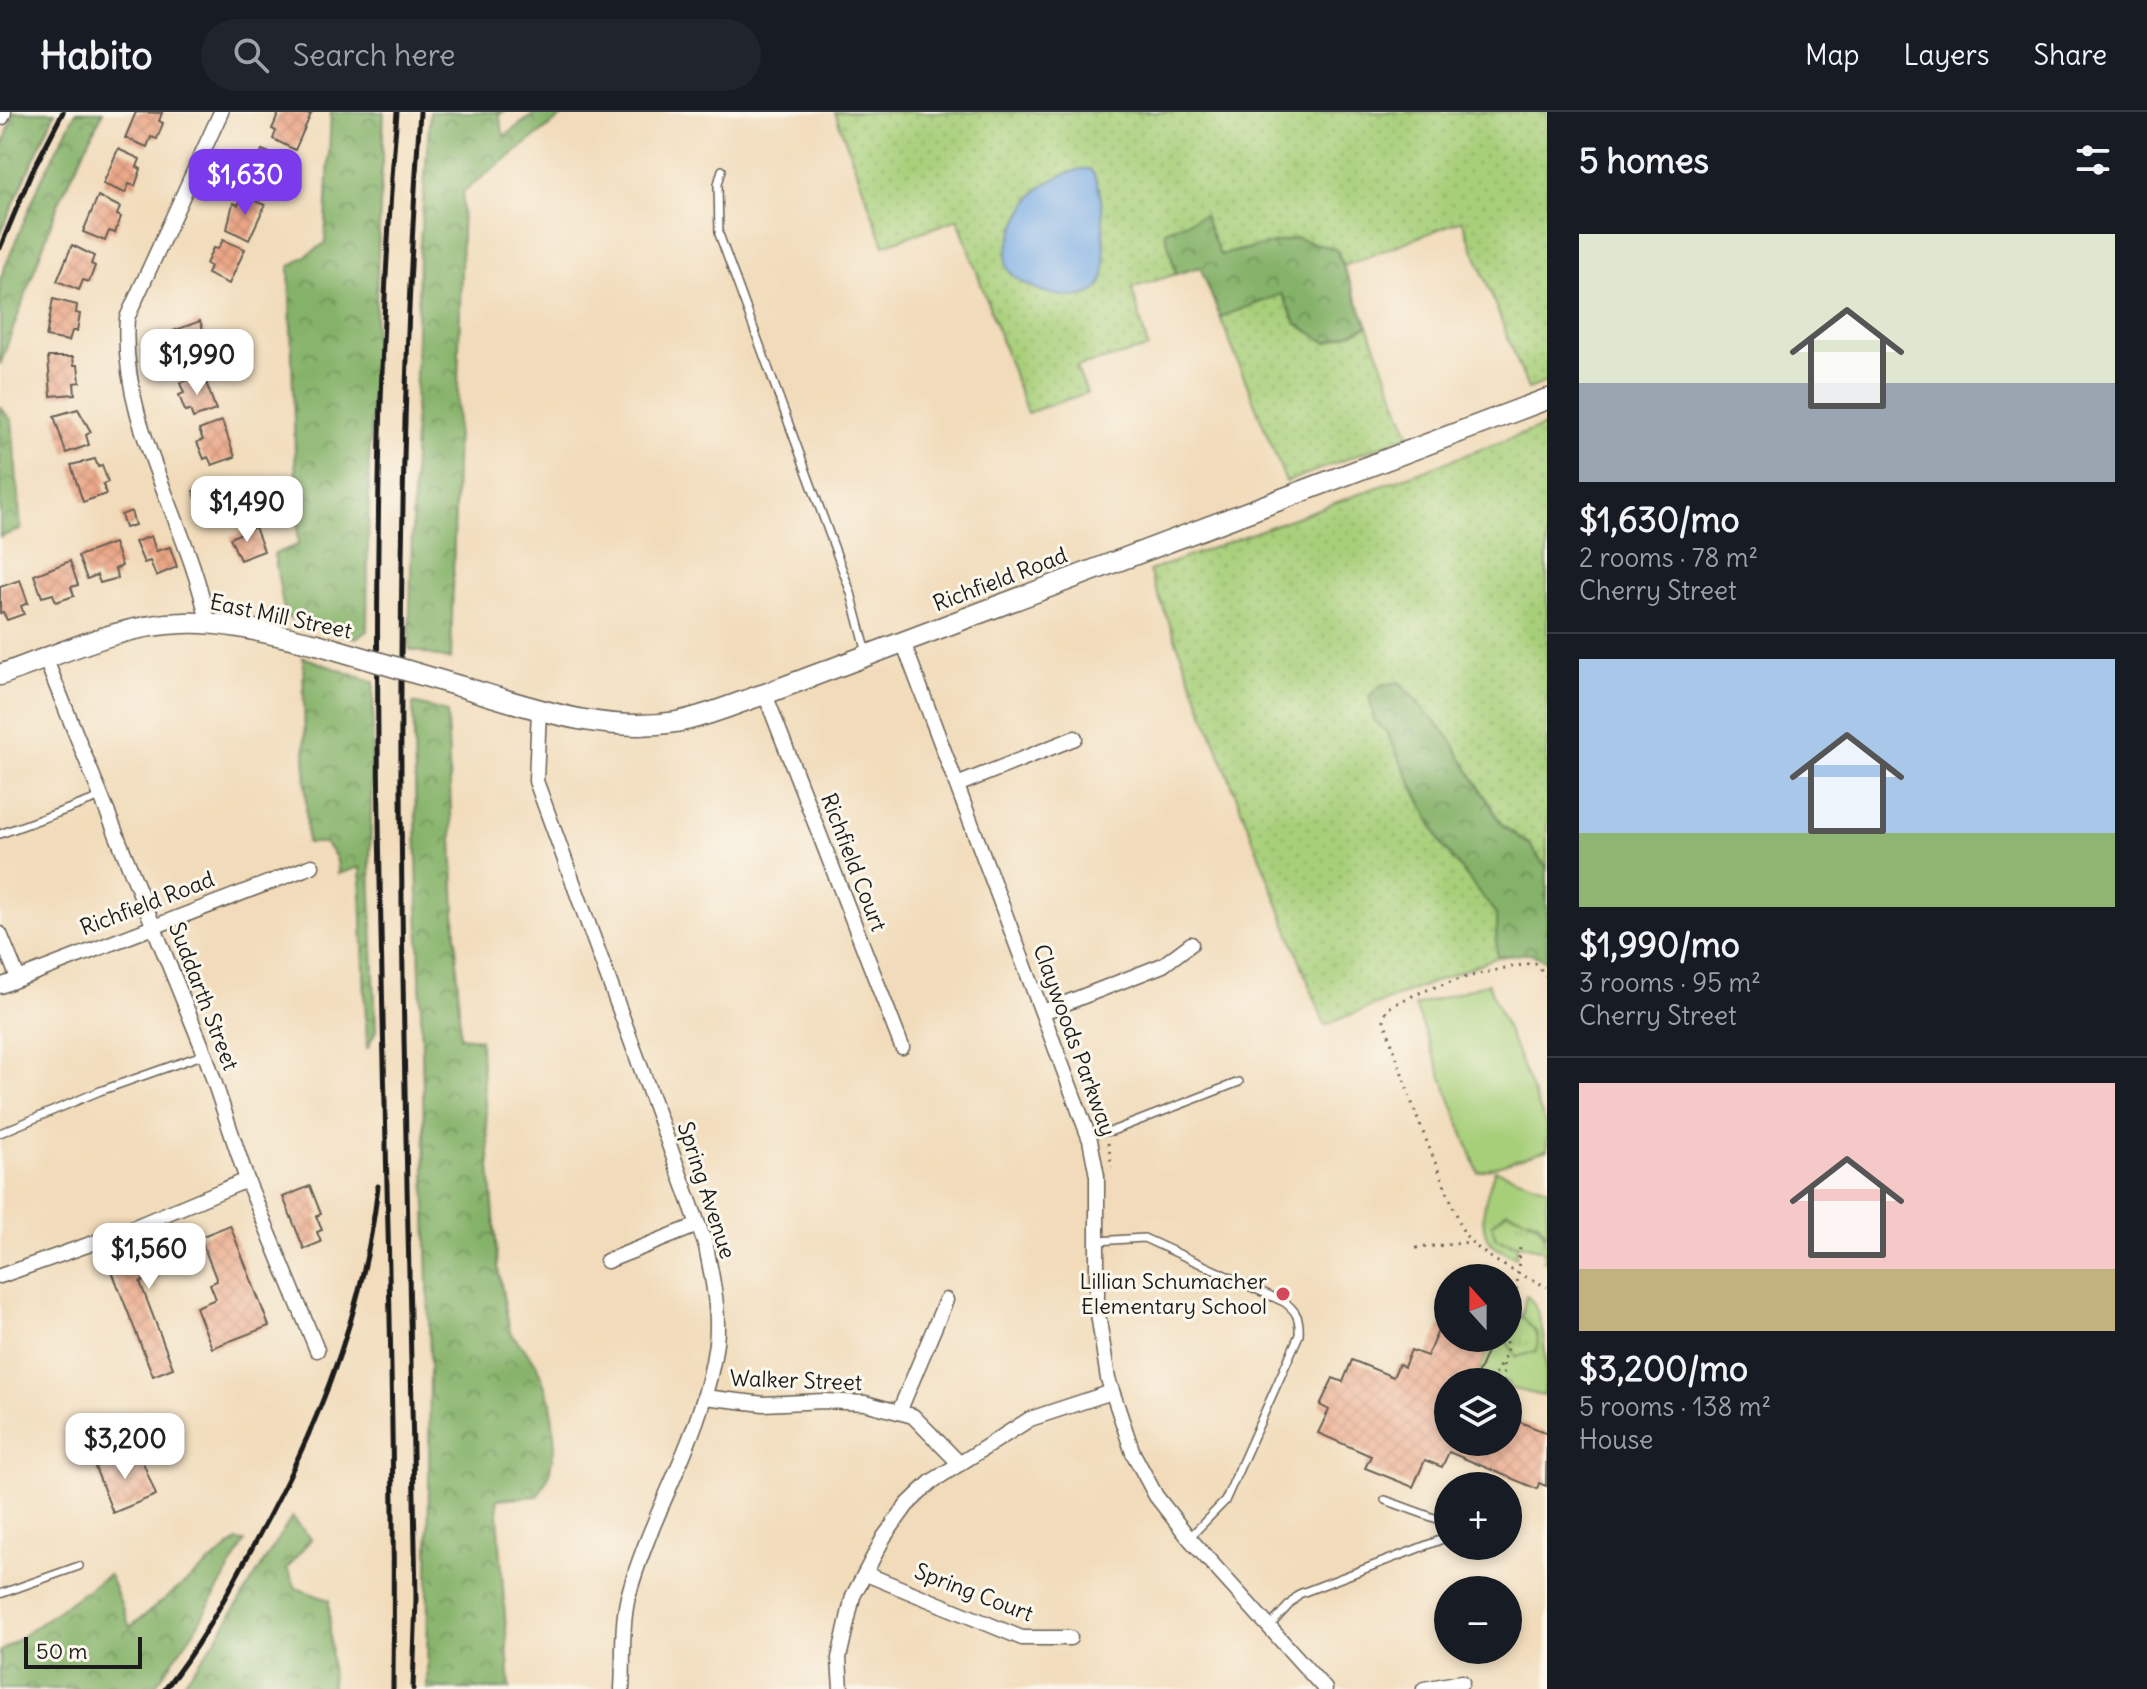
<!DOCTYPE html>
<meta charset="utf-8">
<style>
body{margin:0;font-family:Delius,sans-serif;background:#20242c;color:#f1f3f6;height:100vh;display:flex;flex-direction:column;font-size:30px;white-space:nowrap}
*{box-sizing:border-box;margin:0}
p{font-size:26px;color:#9ea1a6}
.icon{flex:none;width:44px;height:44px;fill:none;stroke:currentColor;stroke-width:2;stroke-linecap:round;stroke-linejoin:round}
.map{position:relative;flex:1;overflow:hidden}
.sheet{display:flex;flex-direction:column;background:#171b24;width:600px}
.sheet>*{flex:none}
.needle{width:52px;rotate:339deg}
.buttons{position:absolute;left:1434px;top:1152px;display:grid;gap:16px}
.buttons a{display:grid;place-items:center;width:88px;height:88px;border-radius:50%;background:#171b24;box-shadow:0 4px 12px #0003;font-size:40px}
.scale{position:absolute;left:24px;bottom:20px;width:118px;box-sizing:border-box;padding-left:8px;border:4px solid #1c1c1c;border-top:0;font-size:22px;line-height:28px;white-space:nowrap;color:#1c1c1c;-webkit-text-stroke:6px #fbf7ec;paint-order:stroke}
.price{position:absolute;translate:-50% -68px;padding:0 18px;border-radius:16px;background:#fff;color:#222;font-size:26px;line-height:52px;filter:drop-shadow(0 2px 4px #0008)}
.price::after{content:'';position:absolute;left:50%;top:48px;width:24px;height:18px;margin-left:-12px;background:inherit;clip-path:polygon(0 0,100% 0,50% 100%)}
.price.active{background:#7c3aed;color:#fff}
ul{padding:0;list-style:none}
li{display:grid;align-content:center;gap:16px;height:424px;padding:0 32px}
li+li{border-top:2px solid #363941}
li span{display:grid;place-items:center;height:248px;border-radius:0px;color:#555}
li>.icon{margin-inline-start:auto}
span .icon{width:144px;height:144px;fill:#fffc;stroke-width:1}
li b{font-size:34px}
h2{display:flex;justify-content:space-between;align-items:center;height:96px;padding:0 32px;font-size:34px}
header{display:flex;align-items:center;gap:48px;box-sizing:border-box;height:112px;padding:0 40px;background:#171b24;border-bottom:2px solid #363941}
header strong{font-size:38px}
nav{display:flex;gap:44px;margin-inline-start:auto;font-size:28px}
.search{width:560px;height:72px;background:#20242c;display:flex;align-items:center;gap:20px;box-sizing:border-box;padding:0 28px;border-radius:44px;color:#9ea1a6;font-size:30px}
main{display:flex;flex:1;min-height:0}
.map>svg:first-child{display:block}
</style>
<header>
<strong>Habito</strong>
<div class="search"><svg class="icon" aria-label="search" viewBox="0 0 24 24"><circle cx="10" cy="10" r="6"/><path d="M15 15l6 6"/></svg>Search here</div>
<nav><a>Map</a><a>Layers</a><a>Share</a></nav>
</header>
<main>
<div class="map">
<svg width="1547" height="1577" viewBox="0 0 1547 1577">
<defs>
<pattern id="grass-dots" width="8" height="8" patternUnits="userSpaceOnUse" patternTransform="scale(2)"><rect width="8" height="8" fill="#a7cf79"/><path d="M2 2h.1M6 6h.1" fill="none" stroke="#8fb168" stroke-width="1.8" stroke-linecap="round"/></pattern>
<pattern id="forest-crowns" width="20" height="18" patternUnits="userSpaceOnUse" patternTransform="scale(2)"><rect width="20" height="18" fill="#85b269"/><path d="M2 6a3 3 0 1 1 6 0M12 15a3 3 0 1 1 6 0" fill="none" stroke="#6c9056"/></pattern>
<pattern id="park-tufts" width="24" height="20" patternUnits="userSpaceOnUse" patternTransform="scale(2)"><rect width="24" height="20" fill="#a7cf79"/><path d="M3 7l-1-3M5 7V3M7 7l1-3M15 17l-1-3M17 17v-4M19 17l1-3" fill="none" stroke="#8fb168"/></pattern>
<pattern id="building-cross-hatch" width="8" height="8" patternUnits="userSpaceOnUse" patternTransform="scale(2)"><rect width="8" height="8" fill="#eba686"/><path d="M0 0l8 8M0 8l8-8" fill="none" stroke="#c98e73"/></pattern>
</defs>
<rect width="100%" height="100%" fill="#fbf7ec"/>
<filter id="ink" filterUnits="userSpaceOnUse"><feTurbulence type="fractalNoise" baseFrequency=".0125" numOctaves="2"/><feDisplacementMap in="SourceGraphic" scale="16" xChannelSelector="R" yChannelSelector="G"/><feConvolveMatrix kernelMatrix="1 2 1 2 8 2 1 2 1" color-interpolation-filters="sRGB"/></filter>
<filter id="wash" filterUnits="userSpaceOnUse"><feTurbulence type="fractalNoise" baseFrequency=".006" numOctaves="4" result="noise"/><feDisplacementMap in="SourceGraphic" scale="32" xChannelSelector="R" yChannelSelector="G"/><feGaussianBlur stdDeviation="1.8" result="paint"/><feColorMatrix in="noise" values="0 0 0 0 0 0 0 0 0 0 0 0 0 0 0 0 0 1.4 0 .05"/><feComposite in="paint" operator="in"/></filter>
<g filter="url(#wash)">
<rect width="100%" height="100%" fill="#f1dbba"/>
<!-- grass -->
<g fill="url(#grass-dots)" stroke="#62764a" stroke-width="2">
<polygon points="835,0 1547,0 1547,270 1528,277 1462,108 1344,154 1336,137 1296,126 1220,143 1204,104 1165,119 1176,162 1132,176 1148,236 1076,255 1087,281 1027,301 958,107 884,133"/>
<polygon points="1282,182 1296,211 1327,231 1368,214 1410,323 1286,370 1220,205"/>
<polygon points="1547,313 1547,756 1529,732 1502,713 1449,625 1374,607 1387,621 1442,733 1496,802 1497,845 1325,913 1149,459"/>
</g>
<!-- forest -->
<g fill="url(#forest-crowns)" stroke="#506742" stroke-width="2">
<polygon points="14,0 55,0 0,122 0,43"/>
<polygon points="76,0 103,0 59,90 0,253 0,167 42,66"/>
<polygon points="331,0 384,0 369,353 367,519 356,526 285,505 274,442 298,433 289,155 325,131"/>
<polygon points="430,0 503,0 499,3 504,24 537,0 568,0 463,80 451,548 409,537 419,144"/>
<polygon points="1204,103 1220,143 1296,126 1336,137 1368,214 1327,231 1296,211 1282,182 1220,205 1200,155 1176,162 1165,119"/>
<polygon points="0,295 12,309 21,417 0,425"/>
<path d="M303,545L374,570L370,753L376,918L367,937L360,755L338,762C339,748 335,741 324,731H307Z"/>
<polygon points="1399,570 1449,625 1502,713 1529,732 1547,756 1547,849 1530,841 1497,845 1496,802 1442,733 1387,621 1374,607 1369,584 1381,573"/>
<polygon points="413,591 447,600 460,925 480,927 498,1156 510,1220 536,1251 551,1291 555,1332 549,1363 538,1384 497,1387 510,1577 427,1577 430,1251"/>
<polygon points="292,1405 311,1427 287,1457 296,1476 329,1488 332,1577 179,1577 216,1527"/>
<polygon points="237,1429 245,1430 196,1516 153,1577 0,1577 0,1540 109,1462 130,1515"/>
</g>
<!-- park -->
<g fill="url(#park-tufts)" stroke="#62764a" stroke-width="2">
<path d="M1507,1099C1541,1111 1547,1113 1547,1150L1543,1149L1544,1138L1496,1127L1492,1112Z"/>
<polygon points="1522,1204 1531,1212 1540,1230 1537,1239 1517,1245 1504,1226 1508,1226 1508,1215"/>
</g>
<!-- garden -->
<g fill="#a7cf79" stroke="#62764a" stroke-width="2">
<polygon points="1488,871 1547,1015 1547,1038 1478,1060 1415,894"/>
<path d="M1495,1058L1547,1076V1123L1538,1110L1507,1099L1492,1112L1496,1127L1517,1133L1516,1146C1509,1141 1499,1139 1493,1133C1474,1116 1488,1077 1495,1058Z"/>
<path d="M1526,1183C1547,1200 1547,1256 1544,1284L1508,1276V1270H1474L1493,1226H1504L1517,1245L1537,1239L1538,1222L1522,1204Z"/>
</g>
<!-- water -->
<path fill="#78abe5" stroke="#4a6480" stroke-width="2" d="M1081,57H1090C1104,73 1103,115 1104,136C1105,146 1106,163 1101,172C1087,199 1020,178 1008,157C999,141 1025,91 1037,79C1048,68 1067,61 1081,57Z"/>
<g id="blocks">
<!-- building -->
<g fill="url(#building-cross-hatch)">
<polygon points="136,0 162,1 159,9 163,11 157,27 151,25 147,35 125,26"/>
<polygon points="286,0 311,2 295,38 273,27 276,19 272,17 279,1"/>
<polygon points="118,37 140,47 137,55 141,57 135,74 129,72 125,81 103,72"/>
<polygon points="262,38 285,47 269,82 247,71 250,63 246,61 253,45 258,47"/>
<polygon points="98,84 120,95 117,103 121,105 115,121 109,119 105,129 83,120"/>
<polygon points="243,84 265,93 249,128 227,117 233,91 238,93"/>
<polygon points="223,128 245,137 229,172 207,162 210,154 206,152 213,136 218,137"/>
<polygon points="72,133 94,144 91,152 95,154 89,170 83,168 79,178 57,169"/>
<polygon points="53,187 77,193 76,201 80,202 77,219 72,219 69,229 46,225"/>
<polygon points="200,209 212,243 187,253 173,219"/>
<polygon points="48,245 73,245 74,253 78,253 80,270 74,271 75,282 51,284"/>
<polygon points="203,262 216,298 193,306 190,298 185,299 179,283 184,281 180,271"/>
<polygon points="78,297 91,320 86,323 89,333 66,341 54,304"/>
<polygon points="222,309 235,345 212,353 208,345 204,347 197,330 203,328 199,318"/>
<polygon points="95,347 98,355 102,353 108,370 103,372 106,382 83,390 71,353"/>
<polygon points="218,369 226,392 202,401 193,379"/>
<polygon points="131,399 135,413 125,416 121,403"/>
<polygon points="255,415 264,439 240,448 230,426"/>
<polygon points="151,424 156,439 170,435 177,455 156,464 150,449 144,451 135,430"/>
<polygon points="114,431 122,454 115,457 118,466 100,471 97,463 87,467 78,444"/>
<polygon points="70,449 78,473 71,475 74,484 56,490 53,482 42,485 34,463"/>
<polygon points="20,468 28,491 21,494 24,502 7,508 3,500 0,501 0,475"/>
<polygon points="310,1074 321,1102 316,1104 322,1118 317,1120 321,1130 304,1137 283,1085"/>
<polygon points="230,1113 269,1214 212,1236 196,1195 216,1187 210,1172 217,1169 200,1125"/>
<polygon points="183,1120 194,1149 140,1170 173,1256 153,1264 108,1149"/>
<polygon points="1448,1196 1448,1226 1493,1226 1474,1270 1448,1270 1448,1330 1508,1330 1508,1305 1547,1321 1546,1374 1539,1371 1537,1377 1449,1340 1442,1355 1425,1348 1413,1375 1365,1356 1371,1344 1318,1321 1329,1298 1320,1293 1333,1266 1343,1270 1352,1248 1393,1265 1399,1252 1404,1255 1411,1238 1427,1244"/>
<polygon points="138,1338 156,1383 113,1401 95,1355"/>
</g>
</g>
</g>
<g filter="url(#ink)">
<use href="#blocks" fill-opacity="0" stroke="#675f53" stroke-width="2"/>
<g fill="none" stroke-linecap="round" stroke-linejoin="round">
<defs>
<g id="lane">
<polyline points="722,58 718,72 719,122 851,481 867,541"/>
<polyline points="0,722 101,685"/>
<polyline points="0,1021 100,979 205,942"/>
<polyline points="1088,1021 1112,1019 1239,970"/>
<path d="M1097,1129L1144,1126L1284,1190C1297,1199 1300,1207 1299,1223L1225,1389L1189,1426"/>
<polyline points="1385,1388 1448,1411"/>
<polyline points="0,1482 79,1454"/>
<polyline points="1269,1515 1299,1482 1448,1425"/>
</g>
<g id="street">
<path d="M208,511C188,408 119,313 127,206L221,0"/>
<polyline points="903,530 1090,1028 1097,1064 1097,1195 1108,1267 1133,1341 1156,1384 1189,1426 1325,1577"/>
<polyline points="46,548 205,942 247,1068 317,1238"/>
<polyline points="765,582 902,935"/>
<path d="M539,598L536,669L706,1134C712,1166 720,1199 716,1231C705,1320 651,1399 628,1485C621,1514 624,1548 622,1577"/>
<polyline points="957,673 1075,626"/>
<polyline points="0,822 18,866"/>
<polyline points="0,874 312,754"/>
<polyline points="1043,900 1163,853 1191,832"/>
<polyline points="607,1149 698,1113"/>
<polyline points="0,1164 113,1124 247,1068"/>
<polyline points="704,1285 764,1292 824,1289 865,1291 913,1304 960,1352"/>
<polyline points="899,1300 946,1188"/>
<polyline points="866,1462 1022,1526 1070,1526"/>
<polyline points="841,1577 839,1546 853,1484 884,1425 907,1393 931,1370 1030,1307 1112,1280"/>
<polyline points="1424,1577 1462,1570"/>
</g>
<g id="secondary">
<polyline points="0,3 1,0"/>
<path d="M0,563C58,543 121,512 183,511C229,509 274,523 317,532"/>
<path d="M459,574C530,595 601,622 676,610C706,605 736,591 765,582L1547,287"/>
</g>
</defs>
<!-- lane casing -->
<use href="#lane" stroke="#675f53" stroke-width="10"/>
<!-- street casing -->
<use href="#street" stroke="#675f53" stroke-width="17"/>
<!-- secondary casing -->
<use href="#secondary" stroke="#675f53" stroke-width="23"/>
<!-- path -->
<g stroke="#675f53" stroke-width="3" stroke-dasharray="2 6" stroke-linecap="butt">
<path d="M1547,864L1535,851C1491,857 1424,874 1387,897L1384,908L1416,1003L1464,1121C1483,1147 1519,1161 1547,1175"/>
<polyline points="1108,1031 1112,1055"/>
<polyline points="1416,1136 1471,1130"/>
<polyline points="1508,1215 1514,1210 1520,1134"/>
<polyline points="1492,1270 1501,1251"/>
<polyline points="1504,1270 1503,1248 1508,1234 1504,1226"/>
</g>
<!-- lane -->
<use href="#lane" stroke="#fff" stroke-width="7"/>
<!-- street -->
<use href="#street" stroke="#fff" stroke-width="14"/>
<!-- secondary -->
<use href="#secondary" stroke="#fff" stroke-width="20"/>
<!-- rail -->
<g stroke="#1c1c1c" stroke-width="5">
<polyline points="0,136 31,62 63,0"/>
<path d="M165,1577C196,1539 219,1497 242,1454C309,1335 363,1212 378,1074"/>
<path d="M393,1577C398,1051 353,525 397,0"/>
<path d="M413,1577L416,1486C407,991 385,495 420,0"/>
</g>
<defs>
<polyline id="secondary-bridge" points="317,532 459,574"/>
</defs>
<!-- secondary-bridge casing -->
<use href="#secondary-bridge" stroke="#675f53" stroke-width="23" stroke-linecap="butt"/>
<!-- secondary-bridge -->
<use href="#secondary-bridge" stroke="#fff" stroke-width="20"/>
</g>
</g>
<!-- markers -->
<circle fill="#d1495b" stroke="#fbf7ec" stroke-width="3" cx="1283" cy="1182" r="8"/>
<g text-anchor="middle" stroke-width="6" stroke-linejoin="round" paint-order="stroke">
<!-- street labels -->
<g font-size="22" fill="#1c1c1c" stroke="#fbf7ec">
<text transform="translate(1000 467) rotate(-21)" y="8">Richfield Road</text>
<text transform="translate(281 504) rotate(12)" y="8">East Mill Street</text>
<text transform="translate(854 750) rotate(69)" y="8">Richfield Court</text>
<text transform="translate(147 791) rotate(-21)" y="8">Richfield Road</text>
<text transform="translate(204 884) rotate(69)" y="8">Suddarth Street</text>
<text transform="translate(1075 928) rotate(70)" y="8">Claywoods Parkway</text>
<text transform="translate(707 1078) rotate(72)" y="8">Spring Avenue</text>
<text transform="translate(796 1268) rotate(2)" y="8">Walker Street</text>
<text transform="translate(974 1480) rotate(21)" y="8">Spring Court</text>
</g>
<!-- poi labels -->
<g font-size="22" fill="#1c1c1c" stroke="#fbf7ec" text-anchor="end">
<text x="1267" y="1177">Lillian Schumacher<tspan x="1267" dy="25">Elementary School</tspan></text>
</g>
</g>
</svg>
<div class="buttons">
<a><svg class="needle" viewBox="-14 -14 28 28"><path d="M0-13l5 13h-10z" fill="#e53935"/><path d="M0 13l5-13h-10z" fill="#9ea1a6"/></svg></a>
<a><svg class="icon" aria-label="layers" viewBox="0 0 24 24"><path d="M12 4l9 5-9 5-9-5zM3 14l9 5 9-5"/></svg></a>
<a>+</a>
<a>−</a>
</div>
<div class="scale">50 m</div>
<b class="price active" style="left:245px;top:105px">$1,630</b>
<b class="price" style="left:197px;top:285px">$1,990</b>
<b class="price" style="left:247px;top:432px">$1,490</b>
<b class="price" style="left:149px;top:1179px">$1,560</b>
<b class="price" style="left:125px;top:1369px">$3,200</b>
</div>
<section class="sheet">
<h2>5 homes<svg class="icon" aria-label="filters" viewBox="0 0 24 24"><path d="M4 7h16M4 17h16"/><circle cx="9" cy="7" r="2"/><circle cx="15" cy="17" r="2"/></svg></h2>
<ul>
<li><span style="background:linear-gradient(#dfe7d0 60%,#9aa5b1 0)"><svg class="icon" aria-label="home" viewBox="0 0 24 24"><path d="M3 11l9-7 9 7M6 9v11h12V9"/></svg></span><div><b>$1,630/mo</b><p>2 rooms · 78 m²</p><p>Cherry Street</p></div></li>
<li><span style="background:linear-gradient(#a9c7e8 70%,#8fb573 0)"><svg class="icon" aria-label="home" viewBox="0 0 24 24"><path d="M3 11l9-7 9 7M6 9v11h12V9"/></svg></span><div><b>$1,990/mo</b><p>3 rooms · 95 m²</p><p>Cherry Street</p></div></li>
<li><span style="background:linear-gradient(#f6c9c9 75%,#c2b280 0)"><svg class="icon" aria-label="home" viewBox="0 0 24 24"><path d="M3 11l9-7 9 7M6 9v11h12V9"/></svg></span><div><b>$3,200/mo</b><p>5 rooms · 138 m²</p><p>House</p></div></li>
</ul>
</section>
</main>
